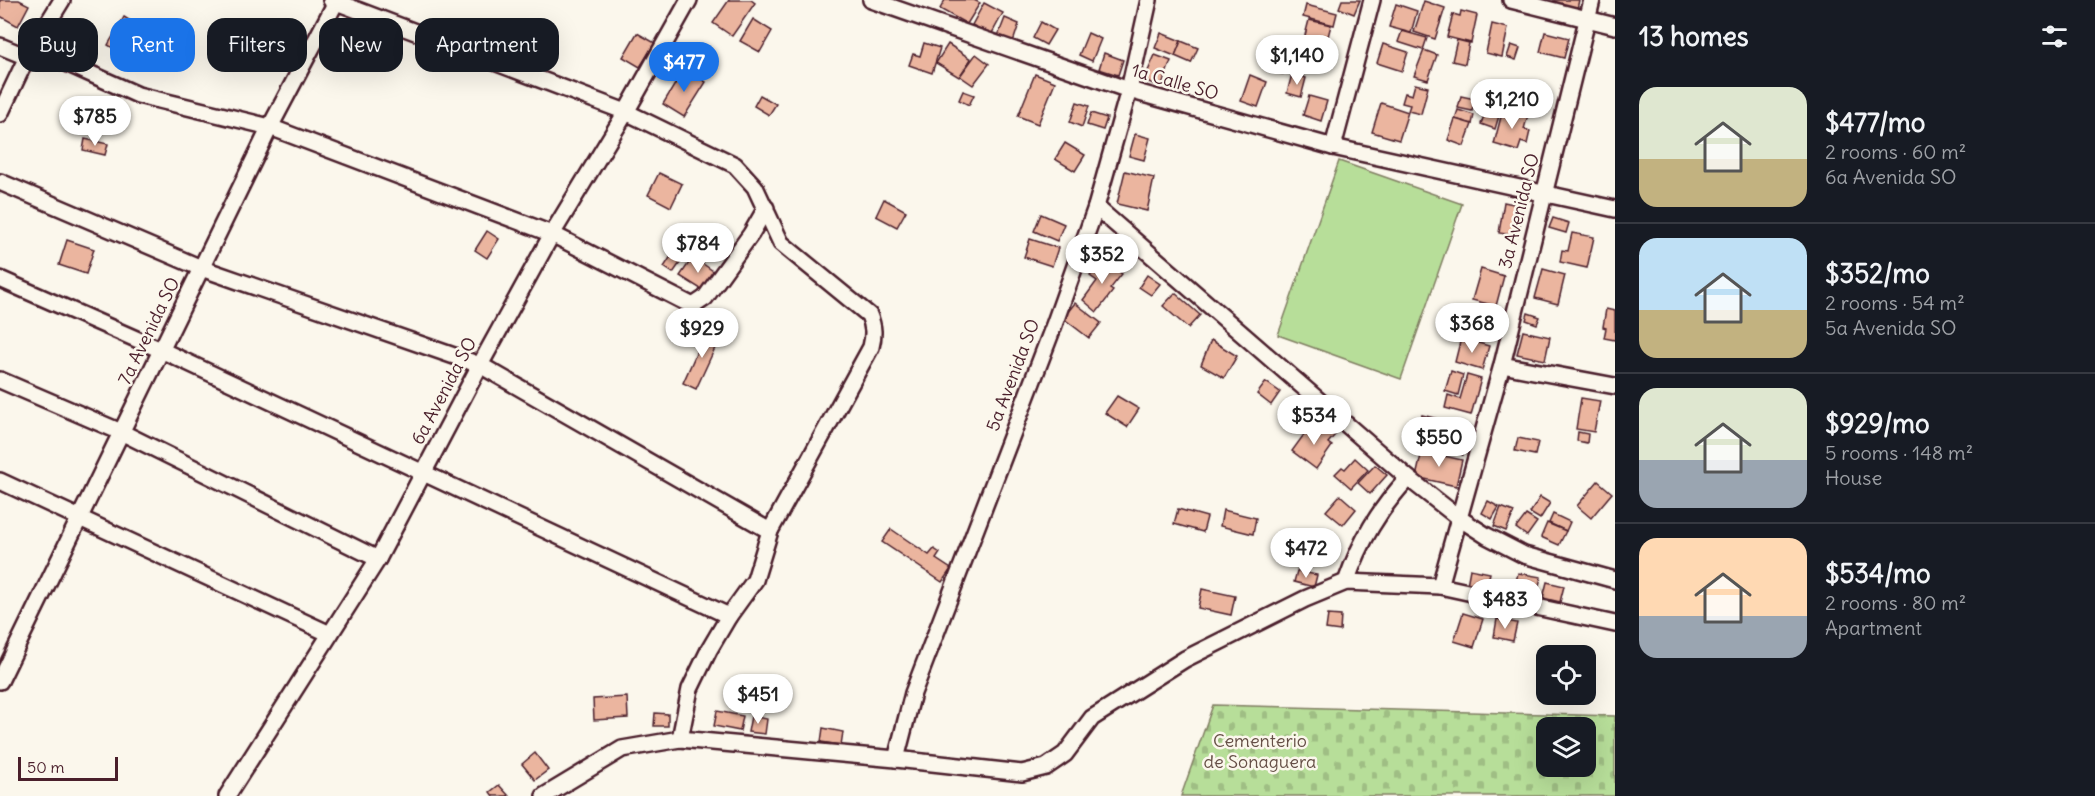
<!DOCTYPE html>
<meta charset="utf-8">
<style>
body{margin:0;font-family:Delius,sans-serif;background:#242831;color:#f1f3f6;height:100vh;display:flex;flex-direction:column;font-size:22px;white-space:nowrap}
*{box-sizing:border-box;margin:0}
p{font-size:20px;color:#9ea1a6}
.icon{flex:none;width:33px;height:33px;fill:none;stroke:currentColor;stroke-width:2;stroke-linecap:round;stroke-linejoin:round}
.map{position:relative;flex:1;overflow:hidden}
.drawer{display:flex;flex-direction:column;background:#171b24;width:480px}
.drawer>*{flex:none}
.top-card{position:absolute;left:18px;top:18px;width:570px;height:54px;display:flex;gap:12px}
.tools{position:absolute;left:1536px;top:645px;display:grid;gap:12px}
.tools a{display:grid;place-items:center;width:60px;height:60px;border-radius:12px;background:#171b24;box-shadow:0 6px 24px #0002;font-size:30px}
.scale{position:absolute;left:18px;bottom:15px;width:100px;box-sizing:border-box;padding-left:6px;border:3px solid #4a1f2b;border-top:0;font-size:16px;line-height:21px;white-space:nowrap;color:#4a1f2b;-webkit-text-stroke:4px #fbf7ec;paint-order:stroke}
.price{position:absolute;translate:-50% -51px;padding:0 14px;border-radius:21px;background:#fff;color:#222;font-size:20px;line-height:39px;filter:drop-shadow(0 2px 3px #0008)}
.price::after{content:'';position:absolute;left:50%;top:36px;width:18px;height:14px;margin-left:-9px;background:inherit;clip-path:polygon(0 0,100% 0,50% 100%)}
.price.on{background:#1a73e8;color:#fff}
ul{padding:0;list-style:none}
li{display:flex;align-items:center;gap:18px;height:150px;padding:0 24px}
li+li{border-top:2px solid #363941}
li span{display:grid;place-items:center;flex:none;width:168px;height:120px;border-radius:18px;color:#555}
li>.icon{margin-inline-start:auto}
span .icon{width:72px;height:72px;fill:#fffc;stroke-width:1}
li b{font-size:26px}
h2{display:flex;justify-content:space-between;align-items:center;height:72px;padding:0 24px;font-size:26px}
.pill{padding:0 21px;border-radius:18px;background:#171b24;box-shadow:0 6px 24px #0002;font-size:21px;line-height:54px}
.pill.on{background:#1a73e8;color:#fff}
main{display:flex;flex:1;min-height:0}
.map>svg:first-child{display:block}
</style>
<main>
<div class="map">
<svg width="1615" height="796" viewBox="0 0 1615 796">
<defs>
<pattern id="cemetery-stones" width="16" height="16" patternUnits="userSpaceOnUse" patternTransform="scale(1.5)"><rect width="16" height="16" fill="#b7de99"/><path d="M2 7V4a2 2 0 0 1 4 0v3zM10 15v-3a2 2 0 0 1 4 0v3z" fill="#9fbe84"/></pattern>
</defs>
<rect width="100%" height="100%" fill="#fbf7ec"/>
<filter id="ink" filterUnits="userSpaceOnUse"><feTurbulence type="fractalNoise" baseFrequency=".0167" numOctaves="2"/><feDisplacementMap in="SourceGraphic" scale="12" xChannelSelector="R" yChannelSelector="G"/><feConvolveMatrix kernelMatrix="1 2 1 2 8 2 1 2 1" color-interpolation-filters="sRGB"/></filter>
<g filter="url(#ink)">
<!-- cemetery -->
<path fill="url(#cemetery-stones)" stroke="#807e62" stroke-width="1.5" fill-rule="evenodd" d="M1213,705L1615,716V796H1181ZM1546,728H1586V766H1546Z"/>
<!-- pitch -->
<polygon fill="#b7de99" stroke="#807e62" stroke-width="1.5" points="1339,161 1462,204 1401,379 1278,335"/>
<!-- building -->
<g fill="#ebb59f" stroke="#4a1f2b" stroke-width="1.5">
<polygon points="0,0 19,0 29,5 18,26 0,16"/>
<polygon points="729,0 751,0 755,3 732,36 713,23"/>
<polygon points="945,0 974,0 980,3 967,24 940,9"/>
<polygon points="1342,0 1360,0 1354,14 1339,8"/>
<polygon points="1554,0 1579,0 1577,9 1553,3"/>
<polygon points="1424,1 1445,8 1435,39 1414,32"/>
<polygon points="984,3 1003,13 991,35 972,25"/>
<polygon points="1396,4 1417,11 1411,33 1389,27"/>
<polygon points="1306,5 1337,13 1334,25 1303,17"/>
<polygon points="1461,11 1477,15 1471,43 1447,37 1453,14 1460,16"/>
<polygon points="124,17 142,28 126,56 108,45"/>
<polygon points="1005,18 1019,24 1013,42 998,36"/>
<polygon points="753,19 772,31 760,52 740,41"/>
<polygon points="1309,20 1331,25 1325,48 1303,43"/>
<polygon points="1041,22 1055,30 1046,45 1033,38"/>
<polygon points="1492,24 1508,28 1502,57 1486,53"/>
<polygon points="1402,31 1427,38 1423,50 1398,42"/>
<polygon points="1545,32 1569,38 1564,58 1540,52"/>
<polygon points="637,33 655,43 640,67 623,57"/>
<polygon points="1088,33 1101,39 1092,61 1079,55"/>
<polygon points="1161,33 1181,41 1175,56 1155,48"/>
<polygon points="1278,39 1300,44 1298,56 1287,54 1283,74 1271,72"/>
<polygon points="1457,40 1469,43 1465,64 1452,61"/>
<polygon points="1181,41 1198,48 1191,63 1175,56"/>
<polygon points="924,43 940,48 932,73 909,65 913,54 920,56"/>
<polygon points="948,44 971,59 959,77 936,63"/>
<polygon points="1383,44 1408,52 1402,71 1377,63"/>
<polygon points="1511,45 1520,48 1516,60 1507,57"/>
<polygon points="1424,50 1437,55 1428,80 1414,76"/>
<polygon points="1104,53 1123,60 1118,75 1099,69"/>
<polygon points="976,54 989,64 973,85 960,76"/>
<polygon points="1155,55 1171,61 1161,87 1144,80"/>
<polygon points="684,69 706,82 684,117 663,104"/>
<polygon points="1035,74 1055,82 1038,124 1018,116"/>
<polygon points="1292,74 1306,78 1301,97 1287,93"/>
<polygon points="1250,75 1267,82 1258,107 1241,101"/>
<polygon points="1415,84 1428,87 1421,114 1408,111 1410,105 1402,103 1405,93 1412,95"/>
<polygon points="963,91 974,95 969,105 959,100"/>
<polygon points="760,95 776,104 769,115 754,106"/>
<polygon points="1309,96 1327,101 1321,121 1303,115"/>
<polygon points="1461,96 1475,99 1472,111 1458,108"/>
<polygon points="1077,102 1089,106 1082,127 1070,122"/>
<polygon points="1381,103 1408,112 1399,140 1372,132"/>
<polygon points="1488,104 1501,109 1495,129 1481,124"/>
<polygon points="1503,109 1528,115 1524,129 1530,131 1527,144 1521,142 1518,151 1494,144"/>
<polygon points="1458,110 1474,115 1472,124 1455,119"/>
<polygon points="1091,113 1107,118 1103,130 1087,125"/>
<polygon points="1455,119 1472,124 1464,146 1448,140"/>
<polygon points="1135,134 1150,138 1144,160 1129,156"/>
<polygon points="85,139 108,144 105,155 83,150"/>
<polygon points="1065,143 1085,155 1075,171 1055,159"/>
<polygon points="1125,171 1154,178 1147,211 1117,204"/>
<polygon points="659,173 682,184 671,207 648,195"/>
<polygon points="884,199 906,211 897,227 876,216"/>
<polygon points="1504,202 1523,206 1518,236 1499,233"/>
<polygon points="1041,214 1064,224 1057,241 1034,231"/>
<polygon points="1553,218 1569,223 1566,233 1549,228"/>
<polygon points="487,231 499,239 487,258 475,250"/>
<polygon points="1572,233 1594,237 1587,268 1560,262 1562,250 1568,251"/>
<polygon points="1030,239 1058,248 1052,266 1024,257"/>
<polygon points="67,240 94,249 86,274 59,265"/>
<polygon points="675,250 685,256 673,273 664,267"/>
<polygon points="693,257 716,273 704,291 680,276"/>
<polygon points="1102,259 1122,274 1110,289 1113,291 1097,312 1083,300 1097,281 1090,276"/>
<polygon points="1481,269 1504,276 1496,306 1472,300"/>
<polygon points="1543,269 1565,275 1558,304 1535,298"/>
<polygon points="1147,275 1160,284 1151,295 1139,287"/>
<polygon points="1175,293 1200,315 1188,328 1163,306"/>
<polygon points="1075,303 1101,323 1089,338 1063,318"/>
<polygon points="1606,309 1615,311 1615,340 1604,338 1606,328 1603,327"/>
<polygon points="1528,313 1540,317 1537,324 1526,320"/>
<polygon points="1467,317 1482,321 1477,340 1462,335"/>
<polygon points="707,329 721,335 696,389 683,383"/>
<polygon points="1523,331 1550,337 1545,360 1517,354"/>
<polygon points="1461,338 1489,346 1482,370 1455,362"/>
<polygon points="1211,340 1237,356 1224,378 1201,365"/>
<polygon points="1451,371 1463,375 1458,395 1445,391"/>
<polygon points="1467,375 1481,379 1471,415 1445,408 1448,395 1460,399"/>
<polygon points="1266,382 1280,392 1271,405 1257,394"/>
<polygon points="1117,396 1139,409 1127,427 1105,413"/>
<polygon points="1581,398 1600,401 1594,432 1576,429"/>
<polygon points="1291,408 1302,415 1306,410 1317,417 1310,429 1287,414"/>
<polygon points="1422,415 1470,427 1463,455 1415,443"/>
<polygon points="1321,425 1335,435 1328,443 1332,446 1316,469 1292,451 1308,429 1315,434"/>
<polygon points="1578,432 1588,434 1587,443 1577,441"/>
<polygon points="1518,438 1538,442 1535,455 1515,451"/>
<polygon points="1422,451 1462,460 1456,486 1416,477"/>
<polygon points="1355,458 1368,470 1351,488 1335,474 1342,467 1345,469"/>
<polygon points="1375,465 1387,475 1370,494 1358,483"/>
<polygon points="1598,481 1612,493 1591,518 1577,506"/>
<polygon points="1340,495 1356,509 1343,525 1326,511"/>
<polygon points="1540,497 1550,503 1540,519 1530,513"/>
<polygon points="1488,501 1499,507 1492,519 1482,513"/>
<polygon points="1501,507 1514,512 1506,531 1494,526"/>
<polygon points="1178,509 1207,517 1203,532 1174,524"/>
<polygon points="1223,510 1256,518 1253,534 1220,526"/>
<polygon points="1553,514 1570,522 1566,531 1549,523"/>
<polygon points="1526,515 1537,522 1527,536 1516,528"/>
<polygon points="1547,523 1566,531 1559,545 1541,537"/>
<polygon points="891,529 929,555 934,549 940,553 936,559 951,569 942,582 882,542"/>
<polygon points="1308,531 1334,539 1328,558 1302,550"/>
<polygon points="1470,569 1490,573 1486,589 1467,585"/>
<polygon points="1297,571 1317,575 1314,587 1294,582"/>
<polygon points="1518,573 1541,577 1538,590 1515,586"/>
<polygon points="1547,582 1564,586 1560,602 1543,598"/>
<polygon points="1202,589 1235,596 1231,615 1198,608"/>
<polygon points="1463,613 1483,619 1474,647 1454,641"/>
<polygon points="1328,615 1341,616 1340,631 1326,629"/>
<polygon points="1497,619 1517,623 1513,641 1494,637"/>
<polygon points="627,697 628,718 594,720 593,699"/>
<polygon points="717,711 743,716 740,731 714,726"/>
<polygon points="655,713 668,714 668,726 654,726"/>
<polygon points="751,716 767,719 765,734 748,732"/>
<polygon points="823,728 843,732 841,745 821,742"/>
<polygon points="535,753 548,770 535,780 522,764"/>
<polygon points="499,785 509,796 493,796 490,792"/>
</g>
<g fill="none" stroke-linecap="round" stroke-linejoin="round">
<defs>
<g id="minor">
<path d="M331,0L626,112L735,165L755,187L781,243L869,315C874,327 874,335 871,347L770,531L755,580L729,616L709,650L690,689L680,739"/>
<polyline points="871,0 1129,90 1333,147 1615,209"/>
<polyline points="1511,0 1615,26"/>
<polyline points="0,46 27,57"/>
<polyline points="33,48 138,95 270,127 552,234 693,306 705,298 751,234 766,208"/>
<polyline points="0,114 27,57 62,0"/>
<polyline points="1333,147 1372,0"/>
<polyline points="0,182 201,268 480,365 770,531"/>
<polyline points="1096,207 1408,478 1459,518 1487,536 1524,555 1615,580"/>
<polyline points="0,279 161,350 729,616"/>
<polyline points="1502,365 1615,386"/>
<polyline points="0,380 121,432 378,559"/>
<polyline points="0,481 330,634"/>
<path d="M1346,582C1361,540 1378,511 1408,478"/>
<polyline points="1440,586 1502,365 1592,0"/>
<polyline points="0,681 270,127 337,0"/>
<polyline points="896,759 913,693 1054,325 1096,207 1129,90 1149,0"/>
<polyline points="227,796 378,559 480,365 552,234 626,112 689,0"/>
<polyline points="544,796 622,749 680,739 896,759 1022,773 1046,767 1065,754 1092,718 1185,659 1305,599 1346,582 1440,586 1615,624"/>
</g>
</defs>
<!-- minor casing -->
<use href="#minor" stroke="#4a1f2b" stroke-width="20"/>
<!-- minor -->
<use href="#minor" stroke="#fbf7ec" stroke-width="15"/>
</g>
</g>
<g text-anchor="middle" stroke-width="5" stroke-linejoin="round" paint-order="stroke">
<!-- street labels -->
<g font-size="18" fill="#4a1f2b" stroke="#fbf7ec">
<text transform="translate(1175 82) rotate(16)" y="6">1a Calle SO</text>
<text transform="translate(1519 211) rotate(-76)" y="6">3a Avenida SO</text>
<text transform="translate(149 331) rotate(-64)" y="6">7a Avenida SO</text>
<text transform="translate(1013 375) rotate(-69)" y="6">5a Avenida SO</text>
<text transform="translate(444 391) rotate(-62)" y="6">6a Avenida SO</text>
</g>
<!-- park labels -->
<g font-size="18" fill="#654f46" stroke="#fbf7ec">
<text x="1260" y="747">Cementerio<tspan x="1260" dy="21">de Sonaguera</tspan></text>
</g>
</g>
</svg>
<div class="tools">
<a><svg class="icon" aria-label="locate" viewBox="0 0 24 24"><circle cx="12" cy="12" r="6"/><path d="M12 2v4M12 18v4M2 12h4M18 12h4"/></svg></a>
<a><svg class="icon" aria-label="layers" viewBox="0 0 24 24"><path d="M12 4l9 5-9 5-9-5zM3 14l9 5 9-5"/></svg></a>
</div>
<div class="scale">50 m</div>
<b class="price" style="left:1297px;top:86px">$1,140</b>
<b class="price on" style="left:684px;top:93px">$477</b>
<b class="price" style="left:1512px;top:130px">$1,210</b>
<b class="price" style="left:95px;top:147px">$785</b>
<b class="price" style="left:698px;top:274px">$784</b>
<b class="price" style="left:1102px;top:285px">$352</b>
<b class="price" style="left:1472px;top:354px">$368</b>
<b class="price" style="left:702px;top:359px">$929</b>
<b class="price" style="left:1314px;top:446px">$534</b>
<b class="price" style="left:1439px;top:468px">$550</b>
<b class="price" style="left:1306px;top:579px">$472</b>
<b class="price" style="left:1505px;top:630px">$483</b>
<b class="price" style="left:758px;top:725px">$451</b>
<div class="top-card">
<a class="pill">Buy</a>
<a class="pill on">Rent</a>
<a class="pill">Filters</a>
<a class="pill">New</a>
<a class="pill">Apartment</a>
</div>
</div>
<section class="drawer">
<h2>13 homes<svg class="icon" aria-label="filters" viewBox="0 0 24 24"><path d="M4 7h16M4 17h16"/><circle cx="9" cy="7" r="2"/><circle cx="15" cy="17" r="2"/></svg></h2>
<ul>
<li><span style="background:linear-gradient(#dfe7d0 60%,#c2b280 0)"><svg class="icon" aria-label="home" viewBox="0 0 24 24"><path d="M3 11l9-7 9 7M6 9v11h12V9"/></svg></span><div><b>$477/mo</b><p>2 rooms · 60 m²</p><p>6a Avenida SO</p></div></li>
<li><span style="background:linear-gradient(#bfe0f5 60%,#c2b280 0)"><svg class="icon" aria-label="home" viewBox="0 0 24 24"><path d="M3 11l9-7 9 7M6 9v11h12V9"/></svg></span><div><b>$352/mo</b><p>2 rooms · 54 m²</p><p>5a Avenida SO</p></div></li>
<li><span style="background:linear-gradient(#dfe7d0 60%,#9aa5b1 0)"><svg class="icon" aria-label="home" viewBox="0 0 24 24"><path d="M3 11l9-7 9 7M6 9v11h12V9"/></svg></span><div><b>$929/mo</b><p>5 rooms · 148 m²</p><p>House</p></div></li>
<li><span style="background:linear-gradient(#ffd9b3 65%,#9aa5b1 0)"><svg class="icon" aria-label="home" viewBox="0 0 24 24"><path d="M3 11l9-7 9 7M6 9v11h12V9"/></svg></span><div><b>$534/mo</b><p>2 rooms · 80 m²</p><p>Apartment</p></div></li>
</ul>
</section>
</main>
